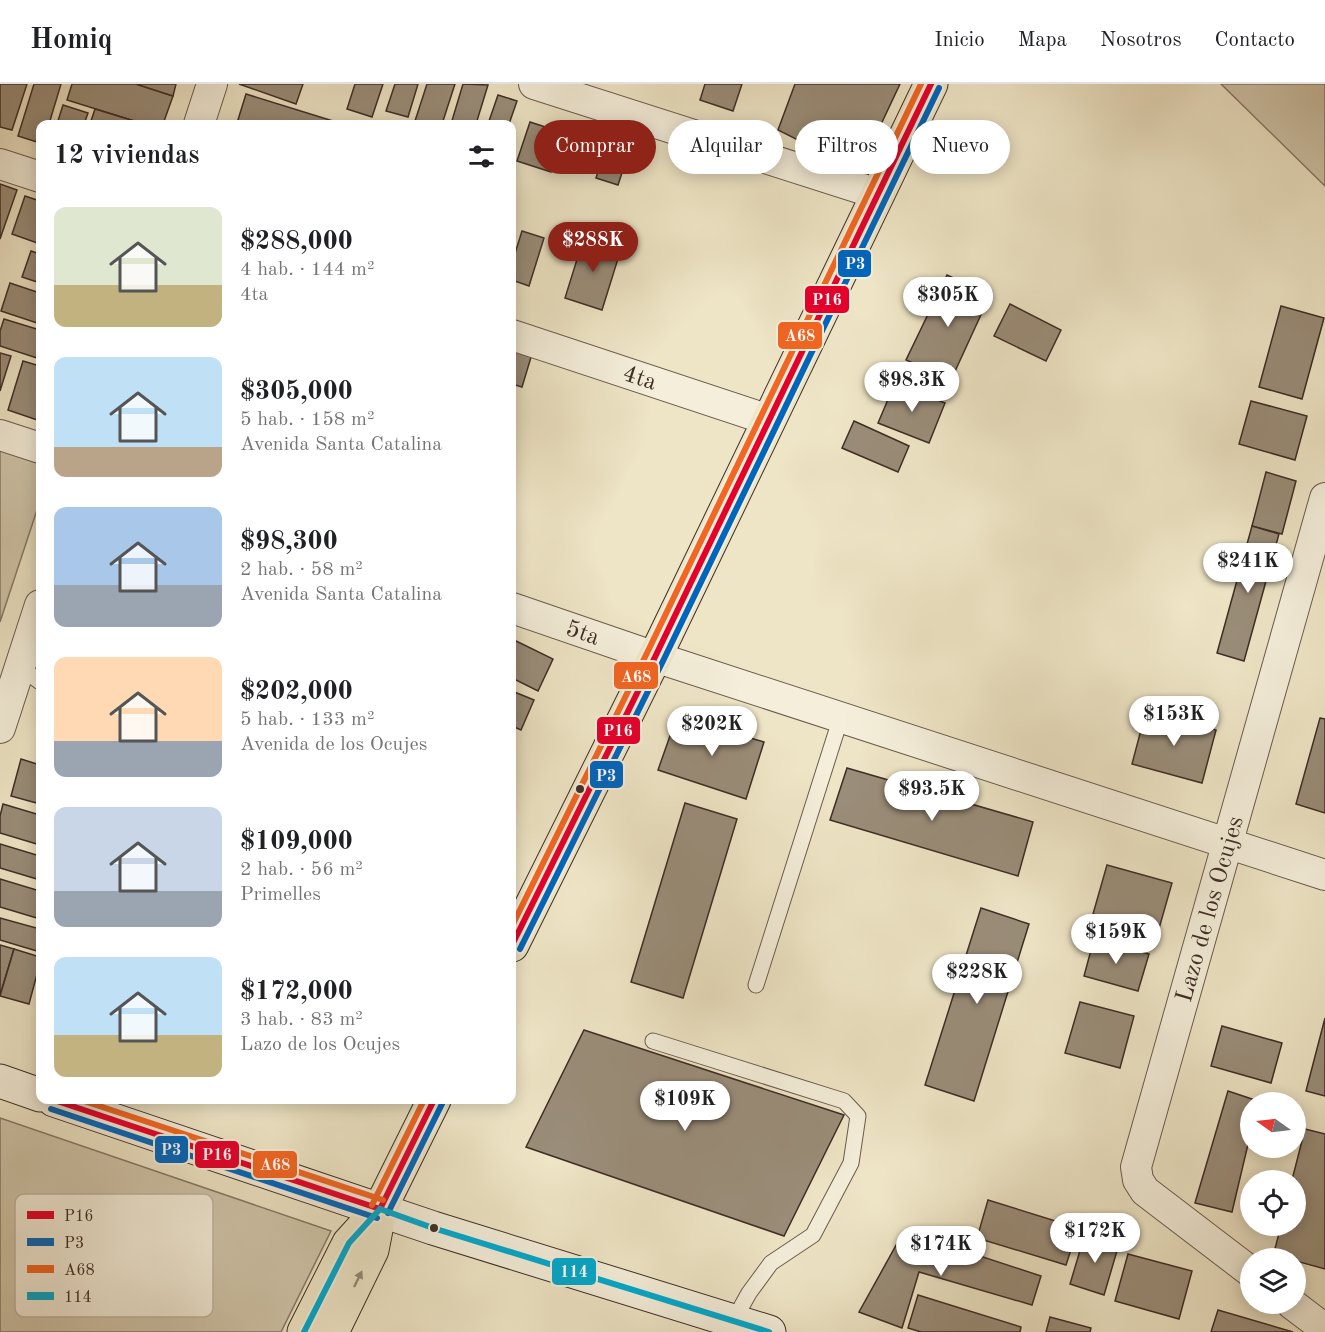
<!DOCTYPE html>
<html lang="es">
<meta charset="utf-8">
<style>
body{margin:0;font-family:"Old Standard TT",serif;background:#f2f2f2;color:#202124;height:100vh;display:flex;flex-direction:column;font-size:22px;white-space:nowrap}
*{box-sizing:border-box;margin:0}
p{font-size:20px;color:#757577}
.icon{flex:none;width:33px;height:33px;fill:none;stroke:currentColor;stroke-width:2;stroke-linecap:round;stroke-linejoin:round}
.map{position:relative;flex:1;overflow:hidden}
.drawer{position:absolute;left:36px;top:36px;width:480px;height:984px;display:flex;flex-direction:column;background:#fff;border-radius:12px;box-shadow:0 3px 15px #0003}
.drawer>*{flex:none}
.hud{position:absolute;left:534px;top:36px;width:570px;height:54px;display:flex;gap:12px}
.needle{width:39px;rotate:284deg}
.controls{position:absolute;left:1240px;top:1008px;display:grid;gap:12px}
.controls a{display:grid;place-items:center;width:66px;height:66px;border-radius:50%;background:#fff;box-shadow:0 3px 15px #0003;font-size:30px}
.price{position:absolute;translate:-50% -51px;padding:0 14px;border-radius:21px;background:#fff;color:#222;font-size:20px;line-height:39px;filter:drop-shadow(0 2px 3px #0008)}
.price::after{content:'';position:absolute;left:50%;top:36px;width:18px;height:14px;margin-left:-9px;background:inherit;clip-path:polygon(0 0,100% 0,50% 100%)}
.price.selected{background:#8f2418;color:#fff}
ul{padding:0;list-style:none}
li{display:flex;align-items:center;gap:18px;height:150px;padding:0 18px}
li span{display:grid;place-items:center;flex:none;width:168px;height:120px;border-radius:12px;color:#555}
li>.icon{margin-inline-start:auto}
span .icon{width:72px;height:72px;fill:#fffc;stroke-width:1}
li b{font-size:26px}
h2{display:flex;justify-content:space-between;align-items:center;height:72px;padding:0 18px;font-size:26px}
.chip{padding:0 21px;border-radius:27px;background:#fff;box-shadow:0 3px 15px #0003;font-size:21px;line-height:54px}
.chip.selected{background:#8f2418;color:#fff}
header{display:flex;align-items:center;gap:36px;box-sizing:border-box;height:84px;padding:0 30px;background:#fff;border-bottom:2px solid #e0e0e0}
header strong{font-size:28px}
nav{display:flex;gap:33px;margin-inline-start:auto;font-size:21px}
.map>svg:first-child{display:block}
</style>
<header>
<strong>Homiq</strong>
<nav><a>Inicio</a><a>Mapa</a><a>Nosotros</a><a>Contacto</a></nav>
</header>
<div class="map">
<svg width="1325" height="1248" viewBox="0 0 1325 1248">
<rect width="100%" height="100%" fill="#eee5c6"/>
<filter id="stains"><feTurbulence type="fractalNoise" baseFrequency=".00333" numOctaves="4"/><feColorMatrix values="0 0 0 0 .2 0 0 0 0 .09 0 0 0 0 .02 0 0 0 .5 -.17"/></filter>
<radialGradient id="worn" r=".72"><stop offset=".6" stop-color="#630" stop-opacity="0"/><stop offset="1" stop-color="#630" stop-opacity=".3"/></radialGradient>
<!-- green -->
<g fill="#d0c6ab" stroke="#877a68" stroke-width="1.5">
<polygon points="1221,0 1325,0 1325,102"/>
<polygon points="0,361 40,375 40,417 0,538"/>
<polygon points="0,1034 331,1147 281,1248 0,1248"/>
</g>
<!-- building -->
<g fill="#9a8d79" stroke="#3e2d26" stroke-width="1.5">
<polygon points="0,0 27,0 12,46 0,43"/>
<polygon points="34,0 61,0 49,40 40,40 40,59 18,52"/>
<polygon points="72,0 136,0 173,12 163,40 144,40 67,16"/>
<polygon points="136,0 176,0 173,12"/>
<polygon points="239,0 303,0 296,20"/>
<polygon points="355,0 383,0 372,33 347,25"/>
<polygon points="395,0 418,0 408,33 386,27"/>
<polygon points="427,0 455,0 442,40 414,40"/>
<polygon points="463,0 488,1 476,40 451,40"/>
<polygon points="705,0 742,0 733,27 700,16"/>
<polygon points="795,0 900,0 859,87 778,46"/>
<polygon points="246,10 333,37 332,40 242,40 237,39"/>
<polygon points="498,11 517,17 509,40 488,40"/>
<polygon points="63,21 88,29 84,40 57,40"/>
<polygon points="95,25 144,40 90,40"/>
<polygon points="530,38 564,49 551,88 517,77"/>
<polygon points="608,54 631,61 618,101 596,94"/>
<polygon points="0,100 17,106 0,155"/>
<polygon points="25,112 40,117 40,160 12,150"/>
<polygon points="522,147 544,154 529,202 512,196 512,179"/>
<polygon points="584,153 621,165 602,226 565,214"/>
<polygon points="31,167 40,170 40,199 22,193"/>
<polygon points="947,191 990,211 951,296 906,276"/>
<polygon points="10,199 40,209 40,240 1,227"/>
<polygon points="1010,220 1061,246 1046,277 994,252"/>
<polygon points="1281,222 1324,234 1302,315 1259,303"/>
<polygon points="4,235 40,246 40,275 0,262 0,247"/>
<polygon points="512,263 532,270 522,303 512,300"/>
<polygon points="0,269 11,272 0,307"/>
<polygon points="23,277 40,282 40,337 8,326"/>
<polygon points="895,299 945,319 929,359 878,339"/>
<polygon points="1251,317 1307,332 1295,376 1239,360"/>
<polygon points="854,337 909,362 898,388 842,364"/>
<polygon points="1266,388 1296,397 1282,450 1252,442"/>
<polygon points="1252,442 1279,450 1244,577 1217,569"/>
<polygon points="512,555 553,575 538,607 512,594"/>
<polygon points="512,607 534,616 521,646 512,642"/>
<polygon points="1146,627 1216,646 1202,699 1132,680"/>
<polygon points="677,632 764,658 746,715 658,686"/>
<polygon points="1320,634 1325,635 1325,729 1296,720"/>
<polygon points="21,675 40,681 40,720 11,712"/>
<polygon points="847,684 1033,738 1018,792 830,736"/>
<polygon points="685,719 737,735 683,914 631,898"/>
<polygon points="3,720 40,731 40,761 0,749 0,732"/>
<polygon points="0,760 40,772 40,796 0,784"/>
<polygon points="1107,781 1172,799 1158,848 1093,830"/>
<polygon points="0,795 40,807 40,835 0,823"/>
<polygon points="981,824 1029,840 974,1017 925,1001"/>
<polygon points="0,834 40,845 40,868 0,856"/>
<polygon points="1094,855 1149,870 1138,907 1084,892"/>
<polygon points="0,861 14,865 0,911"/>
<polygon points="14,865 40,873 40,879 29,920 0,912"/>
<polygon points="1080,918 1134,932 1120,984 1065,969"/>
<polygon points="1325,934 1325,1012 1306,1007"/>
<polygon points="1222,942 1282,959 1271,999 1211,982"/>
<polygon points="584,946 844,1031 784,1152 526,1063"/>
<polygon points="1228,1007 1258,1017 1251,1018 1251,1056 1249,1056 1232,1128 1195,1119"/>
<polygon points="1305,1045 1325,1050 1325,1185 1296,1177 1296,1174 1273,1172 1281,1142 1296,1142 1296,1096 1292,1096"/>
<polygon points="988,1116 1078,1144 1066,1181 977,1154"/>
<polygon points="904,1147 1041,1192 1032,1221 919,1188 902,1244 859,1228"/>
<polygon points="1085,1150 1119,1160 1104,1211 1070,1200"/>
<polygon points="1128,1170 1192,1187 1179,1235 1115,1217"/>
<polygon points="918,1211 1021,1243 1020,1248 921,1248 908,1244"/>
<polygon points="1218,1226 1293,1248 1211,1248"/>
<polygon points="1050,1233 1091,1244 1090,1248 1046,1248"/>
</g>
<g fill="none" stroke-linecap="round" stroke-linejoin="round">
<defs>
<g id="lane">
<polyline points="20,583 40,598"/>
<polyline points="756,901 841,633"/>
<polyline points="653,957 844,1017 858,1032 851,1079 813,1151 771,1179 749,1209 734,1236"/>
</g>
<g id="street">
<polyline points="534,0 878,110"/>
<polyline points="199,40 212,0"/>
<polyline points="0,80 40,93"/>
<polyline points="512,251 769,336"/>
<polyline points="0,351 40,364"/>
<polyline points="512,524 655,573 1325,791"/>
<polyline points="0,644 40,521"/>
<polyline points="1251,1188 1145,1107 1138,1096 1136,1083 1325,414"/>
<polyline points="1292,1220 1325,1245"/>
</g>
<g id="secondary">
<polyline points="0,997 40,1011"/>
<polyline points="54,1016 433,1144 769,1248"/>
</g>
<g id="primary">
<polyline points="512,861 655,573 931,0"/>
<polyline points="304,1248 349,1159 380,1125"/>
<polyline points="332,1248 372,1166 380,1125 434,1016"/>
</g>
</defs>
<!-- lane casing -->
<use href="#lane" stroke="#6a5b4e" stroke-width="17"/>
<!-- street casing -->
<use href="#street" stroke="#6a5b4e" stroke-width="32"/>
<!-- secondary casing -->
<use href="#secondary" stroke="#3e2d26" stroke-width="35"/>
<!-- primary casing -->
<use href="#primary" stroke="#3e2d26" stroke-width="35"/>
<!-- lane -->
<use href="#lane" stroke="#f4eeda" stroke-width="15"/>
<!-- street -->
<use href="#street" stroke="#f4eeda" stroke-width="30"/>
<!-- secondary -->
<use href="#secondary" stroke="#f4eeda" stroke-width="33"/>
<!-- primary -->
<use href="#primary" stroke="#eee5c6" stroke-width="33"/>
<defs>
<g id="bus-1">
<polyline points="512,861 655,573 931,0"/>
<polyline points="54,1016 380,1125"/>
<polyline points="380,1125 434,1016"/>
</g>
<g id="bus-2">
<polyline points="520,865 663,577 939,4"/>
<polyline points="51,1025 377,1134"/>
<polyline points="388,1129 442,1020"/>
</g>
<g id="bus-3">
<polyline points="512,842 647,569 921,0"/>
<polyline points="81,1016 383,1116"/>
<polyline points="372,1121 424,1016"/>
</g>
<g id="bus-4">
<polyline points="380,1125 433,1144 769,1248"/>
<polyline points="304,1248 349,1159 380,1125"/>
</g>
</defs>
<!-- bus-1 casing -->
<use href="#bus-1" stroke="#f4eeda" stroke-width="10"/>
<!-- bus-2 casing -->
<use href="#bus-2" stroke="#f4eeda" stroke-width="10"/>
<!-- bus-3 casing -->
<use href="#bus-3" stroke="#f4eeda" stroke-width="10"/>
<!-- bus-4 casing -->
<use href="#bus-4" stroke="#f4eeda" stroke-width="10"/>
<!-- bus-1 -->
<use href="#bus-1" stroke="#e4002b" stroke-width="6"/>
<!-- bus-2 -->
<use href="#bus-2" stroke="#0065bd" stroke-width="6"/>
<!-- bus-3 -->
<use href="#bus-3" stroke="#f26522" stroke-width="6"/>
<!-- bus-4 -->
<use href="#bus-4" stroke="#00a9ce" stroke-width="6"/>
</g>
<!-- one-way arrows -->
<defs><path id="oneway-solid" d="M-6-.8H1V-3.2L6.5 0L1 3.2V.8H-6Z" transform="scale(1.5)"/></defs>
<use fill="#968976" href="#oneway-solid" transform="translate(358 1195) rotate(-64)"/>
<!-- markers -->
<g fill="#3e2d26" stroke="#f4eeda" stroke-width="2">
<circle cx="580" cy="705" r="5"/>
<circle cx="434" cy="1144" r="5"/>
</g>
<g text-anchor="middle" stroke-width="6" stroke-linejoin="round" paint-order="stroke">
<!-- street labels -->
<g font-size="24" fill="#3e2d26" stroke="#f4eeda">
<text transform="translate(640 293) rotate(18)" y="8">4ta</text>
<text transform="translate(583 548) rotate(19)" y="8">5ta</text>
<text transform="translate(1209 825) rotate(-74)" y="8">Lazo de los Ocujes</text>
</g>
</g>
<!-- legend -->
<rect x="15" y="1110" width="198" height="123" rx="9" fill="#f4eeda" stroke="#bdb4a4" stroke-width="1.5"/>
<rect x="27" y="1127" width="27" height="8" fill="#e4002b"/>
<rect x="27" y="1154" width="27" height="8" fill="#0065bd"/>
<rect x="27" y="1181" width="27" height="8" fill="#f26522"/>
<rect x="27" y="1208" width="27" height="8" fill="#00a9ce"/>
<g font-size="16" fill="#3e2d26">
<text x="64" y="1137">P16</text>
<text x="64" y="1164">P3</text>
<text x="64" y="1191">A68</text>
<text x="64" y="1218">114</text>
</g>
<g stroke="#f4eeda" stroke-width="2">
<rect x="837" y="165" width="35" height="29" rx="6" fill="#0065bd"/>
<rect x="804" y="201" width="46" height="29" rx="6" fill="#e4002b"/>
<rect x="777" y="237" width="46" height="29" rx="6" fill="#f26522"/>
<rect x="613" y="577" width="46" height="29" rx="6" fill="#f26522"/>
<rect x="596" y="632" width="45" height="29" rx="6" fill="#e4002b"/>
<rect x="589" y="676" width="35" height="29" rx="6" fill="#0065bd"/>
<rect x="154" y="1051" width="35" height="29" rx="6" fill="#0065bd"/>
<rect x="194" y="1056" width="46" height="29" rx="6" fill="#e4002b"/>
<rect x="252" y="1066" width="46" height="29" rx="6" fill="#f26522"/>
<rect x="551" y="1173" width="46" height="29" rx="6" fill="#00a9ce"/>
</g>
<g font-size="16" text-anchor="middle" font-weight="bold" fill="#fff">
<text x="855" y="185">P3</text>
<text x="827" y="221">P16</text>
<text x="800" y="257">A68</text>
<text x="636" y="598">A68</text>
<text x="618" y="652">P16</text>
<text x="606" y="697">P3</text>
<text x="171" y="1071">P3</text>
<text x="217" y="1076">P16</text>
<text x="275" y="1086">A68</text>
<text x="574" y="1193">114</text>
</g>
<rect width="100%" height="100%" filter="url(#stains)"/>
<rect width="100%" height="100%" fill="url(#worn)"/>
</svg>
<div class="controls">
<a><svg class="needle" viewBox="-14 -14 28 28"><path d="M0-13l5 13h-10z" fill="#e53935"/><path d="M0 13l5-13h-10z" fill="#757577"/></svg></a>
<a><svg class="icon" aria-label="locate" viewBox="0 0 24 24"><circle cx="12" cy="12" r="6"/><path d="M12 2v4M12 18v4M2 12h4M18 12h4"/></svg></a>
<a><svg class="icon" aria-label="layers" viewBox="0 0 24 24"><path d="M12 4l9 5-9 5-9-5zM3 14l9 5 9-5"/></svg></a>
</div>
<b class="price selected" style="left:593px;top:189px">$288K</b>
<b class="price" style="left:948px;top:244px">$305K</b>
<b class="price" style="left:912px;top:329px">$98.3K</b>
<b class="price" style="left:1248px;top:510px">$241K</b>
<b class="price" style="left:1174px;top:663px">$153K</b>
<b class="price" style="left:712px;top:673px">$202K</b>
<b class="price" style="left:932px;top:738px">$93.5K</b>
<b class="price" style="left:1116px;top:881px">$159K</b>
<b class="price" style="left:977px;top:921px">$228K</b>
<b class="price" style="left:685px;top:1048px">$109K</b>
<b class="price" style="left:1095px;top:1180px">$172K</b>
<b class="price" style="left:941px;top:1193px">$174K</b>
<div class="hud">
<a class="chip selected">Comprar</a>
<a class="chip">Alquilar</a>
<a class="chip">Filtros</a>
<a class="chip">Nuevo</a>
</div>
<section class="drawer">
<h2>12 viviendas<svg class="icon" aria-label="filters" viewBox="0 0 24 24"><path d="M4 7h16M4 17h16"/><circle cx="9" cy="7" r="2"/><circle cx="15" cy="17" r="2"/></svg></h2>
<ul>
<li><span style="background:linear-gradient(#dfe7d0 65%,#c2b280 0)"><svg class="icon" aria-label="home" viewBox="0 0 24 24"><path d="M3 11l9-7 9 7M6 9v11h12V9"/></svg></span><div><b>$288,000</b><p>4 hab. · 144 m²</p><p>4ta</p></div></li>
<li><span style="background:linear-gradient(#bfe0f5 75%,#b9a48a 0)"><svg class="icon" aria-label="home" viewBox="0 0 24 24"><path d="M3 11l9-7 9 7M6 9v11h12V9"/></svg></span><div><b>$305,000</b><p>5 hab. · 158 m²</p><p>Avenida Santa Catalina</p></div></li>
<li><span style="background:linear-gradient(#a9c7e8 65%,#9aa5b1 0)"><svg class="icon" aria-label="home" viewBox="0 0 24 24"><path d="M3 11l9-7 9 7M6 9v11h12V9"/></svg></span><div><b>$98,300</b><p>2 hab. · 58 m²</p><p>Avenida Santa Catalina</p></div></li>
<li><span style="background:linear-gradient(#ffd9b3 70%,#9aa5b1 0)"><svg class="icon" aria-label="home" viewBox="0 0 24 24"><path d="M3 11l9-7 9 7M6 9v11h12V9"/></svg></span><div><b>$202,000</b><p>5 hab. · 133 m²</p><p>Avenida de los Ocujes</p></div></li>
<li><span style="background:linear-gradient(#c9d6e8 70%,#9aa5b1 0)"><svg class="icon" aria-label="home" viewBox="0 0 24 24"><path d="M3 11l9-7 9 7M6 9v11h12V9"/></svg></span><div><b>$109,000</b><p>2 hab. · 56 m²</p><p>Primelles</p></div></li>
<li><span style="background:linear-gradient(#bfe0f5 65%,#c2b280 0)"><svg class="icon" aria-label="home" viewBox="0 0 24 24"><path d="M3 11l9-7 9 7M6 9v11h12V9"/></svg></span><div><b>$172,000</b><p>3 hab. · 83 m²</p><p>Lazo de los Ocujes</p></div></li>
</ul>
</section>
</div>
